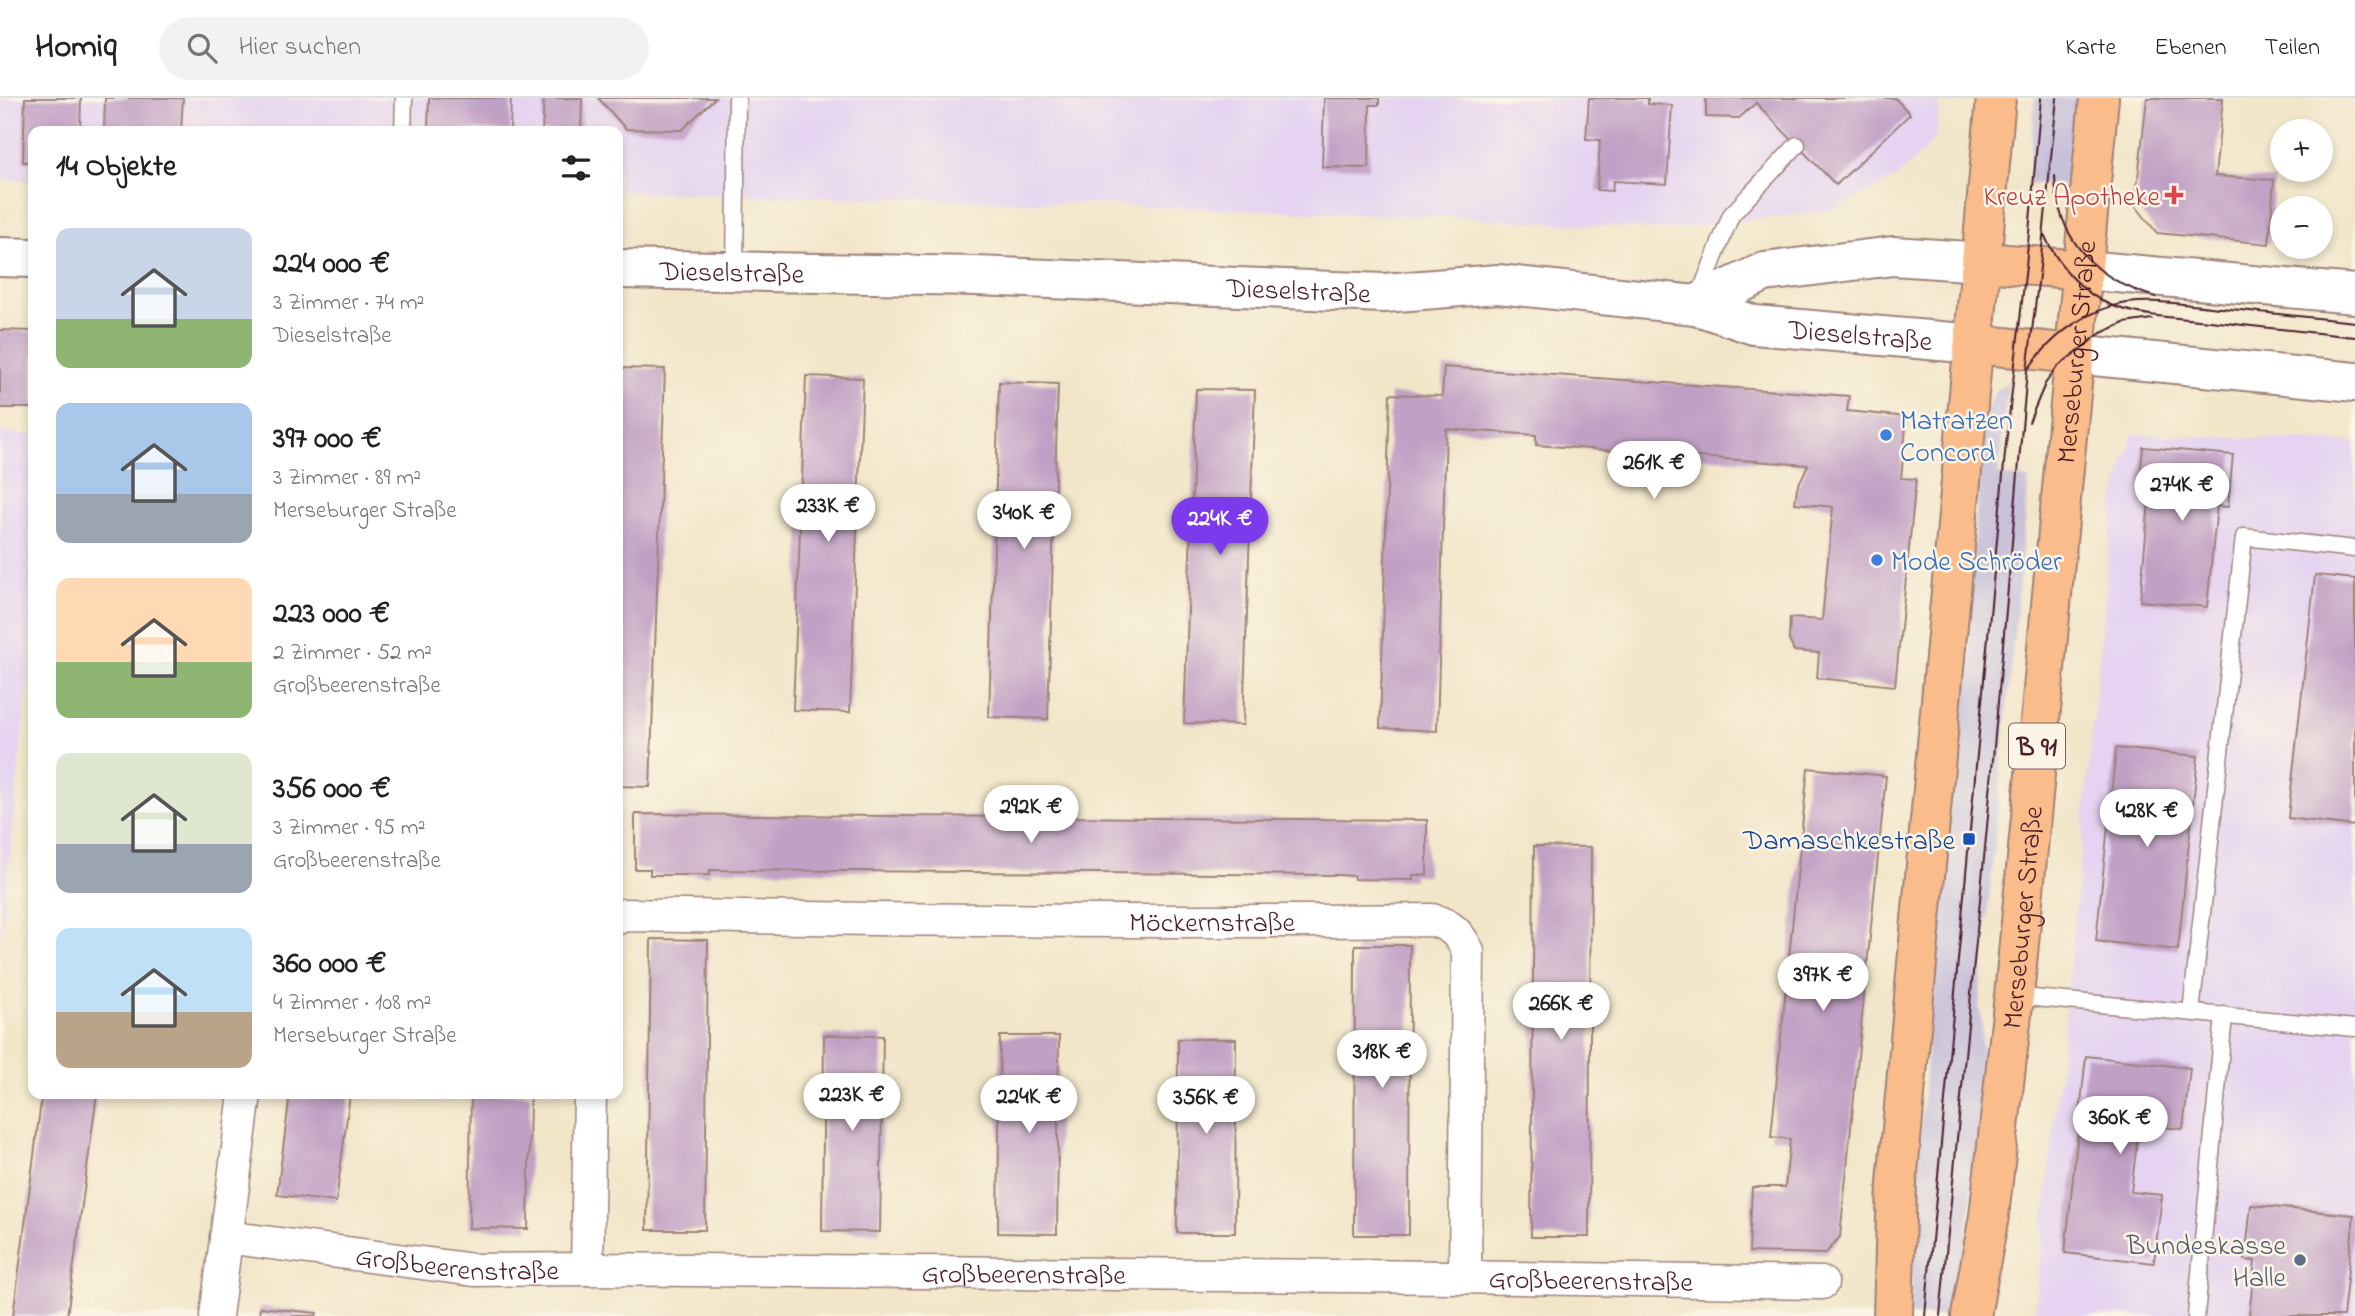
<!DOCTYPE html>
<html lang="de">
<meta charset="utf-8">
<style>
body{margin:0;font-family:"Indie Flower",sans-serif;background:#f2f2f2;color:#222;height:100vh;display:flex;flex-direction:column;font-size:26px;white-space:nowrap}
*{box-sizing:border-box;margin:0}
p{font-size:23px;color:#767676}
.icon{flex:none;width:38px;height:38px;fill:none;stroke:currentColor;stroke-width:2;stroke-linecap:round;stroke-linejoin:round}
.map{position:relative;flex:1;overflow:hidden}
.side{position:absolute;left:28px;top:28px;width:595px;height:973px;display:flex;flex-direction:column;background:#fff;border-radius:14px;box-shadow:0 4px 10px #0003}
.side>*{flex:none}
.fabs{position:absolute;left:2270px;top:21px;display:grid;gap:14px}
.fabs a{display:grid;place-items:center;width:63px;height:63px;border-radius:50%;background:#fff;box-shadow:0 4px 10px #0003;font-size:35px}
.price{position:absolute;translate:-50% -60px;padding:0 16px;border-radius:24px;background:#fff;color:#222;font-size:23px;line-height:46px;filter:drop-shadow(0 2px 4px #0008)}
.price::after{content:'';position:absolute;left:50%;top:42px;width:21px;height:16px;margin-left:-10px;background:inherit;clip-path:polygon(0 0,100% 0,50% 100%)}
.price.current{background:#7c3aed;color:#fff}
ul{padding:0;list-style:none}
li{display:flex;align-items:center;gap:21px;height:175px;padding:0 28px}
li span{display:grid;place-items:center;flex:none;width:196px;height:140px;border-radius:14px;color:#555}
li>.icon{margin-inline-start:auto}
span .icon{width:84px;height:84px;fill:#fffc;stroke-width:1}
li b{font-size:30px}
h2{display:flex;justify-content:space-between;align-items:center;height:84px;padding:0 28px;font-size:30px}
header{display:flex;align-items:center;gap:42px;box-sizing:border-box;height:98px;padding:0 35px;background:#fff;border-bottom:2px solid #e0e0e0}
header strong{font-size:33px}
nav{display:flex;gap:38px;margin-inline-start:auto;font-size:24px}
.search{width:490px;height:63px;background:#f2f2f2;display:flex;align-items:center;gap:18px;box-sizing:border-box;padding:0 24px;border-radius:38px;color:#767676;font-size:26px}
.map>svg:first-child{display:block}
</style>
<header>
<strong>Homiq</strong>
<div class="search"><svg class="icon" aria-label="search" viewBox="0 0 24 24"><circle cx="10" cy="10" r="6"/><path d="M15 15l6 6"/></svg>Hier suchen</div>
<nav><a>Karte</a><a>Ebenen</a><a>Teilen</a></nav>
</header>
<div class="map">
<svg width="2355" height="1218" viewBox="0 0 2355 1218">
<rect width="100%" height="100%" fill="#fcf5e5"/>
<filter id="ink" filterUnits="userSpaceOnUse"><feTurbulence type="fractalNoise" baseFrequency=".0143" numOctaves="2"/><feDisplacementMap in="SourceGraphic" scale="14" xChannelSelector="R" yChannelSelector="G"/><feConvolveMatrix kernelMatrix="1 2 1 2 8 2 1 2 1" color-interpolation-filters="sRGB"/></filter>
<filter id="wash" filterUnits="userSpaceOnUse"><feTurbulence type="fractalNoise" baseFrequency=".00686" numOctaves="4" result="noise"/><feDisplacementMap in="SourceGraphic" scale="28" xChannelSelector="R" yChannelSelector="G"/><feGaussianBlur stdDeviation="1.57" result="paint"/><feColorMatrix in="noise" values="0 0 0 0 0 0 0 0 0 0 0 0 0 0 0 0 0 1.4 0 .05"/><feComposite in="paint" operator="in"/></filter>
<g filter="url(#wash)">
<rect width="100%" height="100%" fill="#f2e6c9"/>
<!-- built -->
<g fill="#e5d3f1">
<polygon points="0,0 1941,0 1936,40 1897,79 1834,112 1666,132 1474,120 997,103 618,94 618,33 33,33 33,82 0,81"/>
<polygon points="0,334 33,337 33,536 0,848"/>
<polygon points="2133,336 2355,344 2355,1218 2034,1218 2067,901 2114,400"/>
</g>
<!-- industrial -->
<g fill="#c7c0d9">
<polygon points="2035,0 2082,0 2073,83 2066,88 2028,85"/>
<polygon points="2008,284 1998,377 2029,381 1979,907 1982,927 1980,1025 1965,1149 1950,1218 1911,1218 1914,1101 1986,311 1995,294"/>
</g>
<g id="blocks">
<!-- building -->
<g fill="#c1a0c5">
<polygon points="25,0 81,0 80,33 33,33 33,64 23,64"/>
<polygon points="105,0 183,0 181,33 104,33"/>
<polygon points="429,0 511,0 510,33 428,30"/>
<polygon points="544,0 582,0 581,33 542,33"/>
<polygon points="598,0 715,0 682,32 626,31"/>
<polygon points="1324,0 1379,0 1379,7 1370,7 1369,70 1322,69"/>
<polygon points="1589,0 1648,0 1648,6 1672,7 1667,86 1613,83 1612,93 1597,92 1600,42 1586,41"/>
<polygon points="1706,0 1895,0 1910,16 1836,87 1756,5 1739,20 1706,19"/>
<polygon points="2147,0 2223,0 2215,78 2274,82 2269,146 2157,135 2135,107"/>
<polygon points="0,232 33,233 33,310 0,310"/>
<polygon points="1444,269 1849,298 1847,313 1907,319 1901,380 1916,381 1895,588 1817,580 1819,555 1794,553 1789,542 1790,520 1822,522 1833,409 1795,405 1797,390 1808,367 1536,347 1536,337 1446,331 1437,633 1380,630 1390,296 1442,298"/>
<polygon points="618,270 665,271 650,689 618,688"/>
<polygon points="806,278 863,280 850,614 793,612"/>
<polygon points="999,284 1058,286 1048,621 989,619"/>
<polygon points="1196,291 1255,292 1243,627 1184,625"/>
<polygon points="2143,349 2233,357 2228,409 2217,408 2207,509 2140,503 2150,392 2139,391"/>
<polygon points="2315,477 2355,481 2355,728 2288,720"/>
<polygon points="2116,650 2198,658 2178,852 2096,843"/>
<polygon points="1808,670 1886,678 1840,1139 1825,1156 1749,1154 1752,1089 1785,1089 1790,1041 1771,1039"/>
<polygon points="635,716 1427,722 1427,777 1413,777 1413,782 1354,781 1354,778 1339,777 710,772 710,777 650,777 650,771 635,771"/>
<polygon points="1534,748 1591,749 1589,1139 1531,1139"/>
<polygon points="651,841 708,842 705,1132 647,1132"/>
<polygon points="1355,847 1410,847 1409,1137 1354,1137"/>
<polygon points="824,937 883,938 880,1134 822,1133"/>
<polygon points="1000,938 1059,938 1057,1136 998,1135"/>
<polygon points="1178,941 1236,941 1235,1135 1177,1135"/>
<polygon points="2086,958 2190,970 2183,1031 2139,1027 2131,1094 2162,1097 2154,1165 2065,1155"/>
<polygon points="42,996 97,996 67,1218 13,1218"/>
<polygon points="290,996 350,996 336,1104 277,1097"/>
<polygon points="471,996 530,996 528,1131 469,1130"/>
<polygon points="2251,1107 2354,1117 2343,1218 2249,1218 2255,1163 2245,1162"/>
<polygon points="260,1209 317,1215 316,1218 259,1218"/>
</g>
</g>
</g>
<g filter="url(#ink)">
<use href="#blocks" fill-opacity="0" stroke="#9e827a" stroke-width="2"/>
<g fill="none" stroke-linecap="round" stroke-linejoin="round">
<defs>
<g id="service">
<polyline points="403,33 404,0"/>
<polyline points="735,173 737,0"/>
<polyline points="1698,201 1731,117 1797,47"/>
<polyline points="2014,898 2355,930"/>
<polyline points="2191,914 2244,439 2355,451"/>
<polyline points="2196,1218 2224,917"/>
</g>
<g id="minor">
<path id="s1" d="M618,820L623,817C893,822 1162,825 1432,822C1451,827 1459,835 1468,853L1465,1179"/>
<path id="s2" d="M226,1139L474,1172L587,1171L1455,1179L1822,1185"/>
<polyline points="587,1171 590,996"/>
<polyline points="216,1218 245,996"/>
</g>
<g id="tertiary">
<polyline points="0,159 33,160"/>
<path id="s3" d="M618,171L976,178L1384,195L1498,186L1695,207L1754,227L1975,246"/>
<polyline points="2083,172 2355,196"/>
<polyline points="1695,207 1764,174 1893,158 1983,164"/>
<polyline points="2074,256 2355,284"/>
</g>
<g id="primary">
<polyline points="1983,164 2083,172"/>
<polyline points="1975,246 2074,256"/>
<polyline points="1893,1218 1897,1085 1996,0"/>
<path id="s4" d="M1971,1218L1989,1118L2014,898L2099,0"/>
</g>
</defs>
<!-- service casing -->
<use href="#service" stroke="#9e827a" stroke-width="19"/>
<!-- minor casing -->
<use href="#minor" stroke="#9e827a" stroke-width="35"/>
<!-- tertiary casing -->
<use href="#tertiary" stroke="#9e827a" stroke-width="42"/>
<!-- primary casing -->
<use href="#primary" stroke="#9e827a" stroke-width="42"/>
<!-- service -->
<use href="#service" stroke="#fff" stroke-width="16"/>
<!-- minor -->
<use href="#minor" stroke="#fff" stroke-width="32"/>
<!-- tertiary -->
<use href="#tertiary" stroke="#fff" stroke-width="38"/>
<!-- primary -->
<use href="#primary" stroke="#fabc8b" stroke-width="38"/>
<!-- tram -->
<g stroke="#4a1f2b" stroke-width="2">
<path d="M2055,78C2056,141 2097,183 2156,199"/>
<path d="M2044,136C2056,165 2083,197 2113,208C2143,219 2178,220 2210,223C2258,229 2307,234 2355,239"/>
<path d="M2029,270C2050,241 2075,220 2109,209C2144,198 2185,207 2221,210C2266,215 2310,219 2355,224"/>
<polyline points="2029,324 2045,286 2057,269 2101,235 2124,225 2152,221"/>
<polyline points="1925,1218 2005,355 2026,168 2041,0"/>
<polyline points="1940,1218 1987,729 2027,273 2040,169 2057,0"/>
</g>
</g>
</g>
<!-- markers -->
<path fill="#e0444e" stroke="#fcf5e5" stroke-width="2.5" d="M2170.5 86.5h7v7h7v7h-7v7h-7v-7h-7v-7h7z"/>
<g fill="#3f7fe0" stroke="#fcf5e5" stroke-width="2.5">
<circle cx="1886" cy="337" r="7"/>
<circle cx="1877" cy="462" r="7"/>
</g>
<rect fill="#1a4fb4" stroke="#fcf5e5" stroke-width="2.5" x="1962" y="734" width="14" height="14" rx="3.5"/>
<circle fill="#5c6f8a" stroke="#fcf5e5" stroke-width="2.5" cx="2300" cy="1162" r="7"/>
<g text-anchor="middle" stroke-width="5" stroke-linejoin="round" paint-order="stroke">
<!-- shield labels -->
<rect fill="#fcf5e5" stroke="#7f5f63" stroke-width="2" x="2009" y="625.5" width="56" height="45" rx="5"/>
<g font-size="26" font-weight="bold" fill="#4a1f2b">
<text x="2037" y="657">B 91</text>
</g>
<!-- health labels -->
<g font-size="28" fill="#be3a42" stroke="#fcf5e5" text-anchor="end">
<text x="2160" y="107">Kreuz Apotheke</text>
</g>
<!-- street labels -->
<g font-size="28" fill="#4a1f2b" stroke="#fcf5e5">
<text dy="10" stroke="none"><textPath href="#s3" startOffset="114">Dieselstraße</textPath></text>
<text dy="10" stroke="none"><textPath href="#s3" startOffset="681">Dieselstraße</textPath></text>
<text dy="10" stroke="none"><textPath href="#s3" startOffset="1248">Dieselstraße</textPath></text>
<text dy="10" stroke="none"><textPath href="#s4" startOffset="970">Merseburger Straße</textPath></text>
<text dy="10" stroke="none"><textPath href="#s4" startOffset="402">Merseburger Straße</textPath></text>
<text dy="10" stroke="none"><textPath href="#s1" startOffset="595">Möckernstraße</textPath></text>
<text dy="10" stroke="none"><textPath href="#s2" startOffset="233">Großbeerenstraße</textPath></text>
<text dy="10" stroke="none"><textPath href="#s2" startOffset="800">Großbeerenstraße</textPath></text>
<text dy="10" stroke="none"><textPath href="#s2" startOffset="1367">Großbeerenstraße</textPath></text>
</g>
<!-- shop labels -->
<g font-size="28" fill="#366cbe" stroke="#fcf5e5" text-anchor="start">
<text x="1900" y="331">Matratzen<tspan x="1900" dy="32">Concord</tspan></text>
<text x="1891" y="472">Mode Schröder</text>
</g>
<!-- transit labels -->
<g font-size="28" fill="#164399" stroke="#fcf5e5" text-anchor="end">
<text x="1955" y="751">Damaschkestraße</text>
</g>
<!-- service labels -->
<g font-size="28" fill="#4e5e75" stroke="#fcf5e5" text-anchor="end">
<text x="2286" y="1156">Bundeskasse<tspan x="2286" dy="32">Halle</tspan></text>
</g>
</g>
</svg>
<div class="fabs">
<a>+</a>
<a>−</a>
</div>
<b class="price" style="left:1654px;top:403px">261K €</b>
<b class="price" style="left:2182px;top:425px">274K €</b>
<b class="price" style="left:828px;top:446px">233K €</b>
<b class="price" style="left:1024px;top:453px">340K €</b>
<b class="price current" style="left:1220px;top:459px">224K €</b>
<b class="price" style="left:1031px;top:747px">292K €</b>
<b class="price" style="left:2147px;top:751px">428K €</b>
<b class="price" style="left:1823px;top:915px">397K €</b>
<b class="price" style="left:1561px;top:944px">266K €</b>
<b class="price" style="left:1382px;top:992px">318K €</b>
<b class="price" style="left:852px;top:1035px">223K €</b>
<b class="price" style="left:1029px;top:1037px">224K €</b>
<b class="price" style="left:1206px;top:1038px">356K €</b>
<b class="price" style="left:2120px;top:1058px">360K €</b>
<section class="side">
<h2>14 Objekte<svg class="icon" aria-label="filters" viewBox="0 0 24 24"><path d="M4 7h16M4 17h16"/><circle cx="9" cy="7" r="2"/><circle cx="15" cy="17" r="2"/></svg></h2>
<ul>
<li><span style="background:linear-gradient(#c9d6e8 65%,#8fb573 0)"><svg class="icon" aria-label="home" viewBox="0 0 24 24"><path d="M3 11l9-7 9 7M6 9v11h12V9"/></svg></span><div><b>224 000 €</b><p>3 Zimmer · 74 m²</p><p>Dieselstraße</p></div></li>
<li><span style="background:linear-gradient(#a9c7e8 65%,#9aa5b1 0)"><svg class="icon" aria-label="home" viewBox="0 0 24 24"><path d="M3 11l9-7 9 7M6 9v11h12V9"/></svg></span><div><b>397 000 €</b><p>3 Zimmer · 89 m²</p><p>Merseburger Straße</p></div></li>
<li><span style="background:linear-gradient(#ffd9b3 60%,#8fb573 0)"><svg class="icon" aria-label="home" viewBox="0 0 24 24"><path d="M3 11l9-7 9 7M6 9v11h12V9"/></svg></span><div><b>223 000 €</b><p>2 Zimmer · 52 m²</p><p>Großbeerenstraße</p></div></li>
<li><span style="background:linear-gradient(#dfe7d0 65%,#9aa5b1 0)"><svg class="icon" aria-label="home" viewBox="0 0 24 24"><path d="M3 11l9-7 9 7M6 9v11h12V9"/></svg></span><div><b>356 000 €</b><p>3 Zimmer · 95 m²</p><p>Großbeerenstraße</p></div></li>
<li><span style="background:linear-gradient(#bfe0f5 60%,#b9a48a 0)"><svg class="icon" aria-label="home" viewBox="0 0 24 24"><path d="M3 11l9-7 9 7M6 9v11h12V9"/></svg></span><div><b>360 000 €</b><p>4 Zimmer · 108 m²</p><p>Merseburger Straße</p></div></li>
</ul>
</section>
</div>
